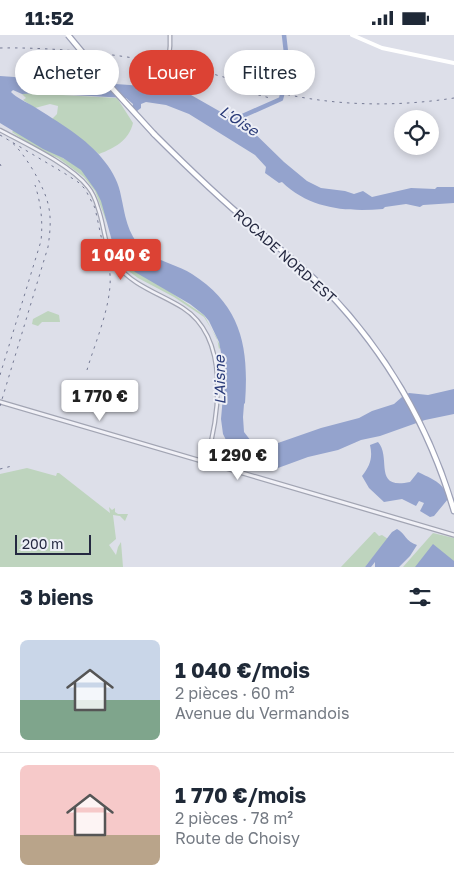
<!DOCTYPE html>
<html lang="fr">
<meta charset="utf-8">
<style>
body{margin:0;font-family:"Golos Text",sans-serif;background:#f2f2f3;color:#1f2937;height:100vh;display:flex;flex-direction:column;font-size:19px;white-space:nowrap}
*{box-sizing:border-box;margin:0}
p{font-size:16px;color:#747a83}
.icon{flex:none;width:28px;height:28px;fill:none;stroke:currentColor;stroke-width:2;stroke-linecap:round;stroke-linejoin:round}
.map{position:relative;height:532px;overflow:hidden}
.details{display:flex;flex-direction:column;background:#fff;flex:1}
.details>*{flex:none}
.banner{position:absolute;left:15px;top:15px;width:425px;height:45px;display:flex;gap:10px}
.tools{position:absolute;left:394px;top:75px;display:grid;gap:10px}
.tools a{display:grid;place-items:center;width:45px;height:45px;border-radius:50%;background:#fff;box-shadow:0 2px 8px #0003;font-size:25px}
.scale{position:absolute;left:15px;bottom:12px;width:76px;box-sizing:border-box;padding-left:5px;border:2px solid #252941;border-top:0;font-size:14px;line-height:18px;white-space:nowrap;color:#252941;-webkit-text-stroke:4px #edeff6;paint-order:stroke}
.price{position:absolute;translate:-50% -42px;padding:0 11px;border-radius:5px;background:#fff;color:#222;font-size:16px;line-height:32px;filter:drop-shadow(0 1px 2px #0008)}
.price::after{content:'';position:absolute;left:50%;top:30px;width:15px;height:11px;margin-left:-8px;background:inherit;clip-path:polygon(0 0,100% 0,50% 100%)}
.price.selected{background:#dc4234;color:#fff}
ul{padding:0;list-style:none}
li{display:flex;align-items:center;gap:15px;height:125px;padding:0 20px}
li+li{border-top:1px solid #e0e1e3}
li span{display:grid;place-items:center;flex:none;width:140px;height:100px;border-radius:8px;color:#555}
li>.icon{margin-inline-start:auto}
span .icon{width:60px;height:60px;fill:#fffc;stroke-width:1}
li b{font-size:21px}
h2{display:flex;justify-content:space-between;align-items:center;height:60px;padding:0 20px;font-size:21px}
.pill{padding:0 18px;border-radius:22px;background:#fff;box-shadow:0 2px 8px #0003;font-size:18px;line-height:45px}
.pill.selected{background:#dc4234;color:#fff}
.status{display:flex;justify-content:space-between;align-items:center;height:35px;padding:0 25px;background:#fff;direction:ltr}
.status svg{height:14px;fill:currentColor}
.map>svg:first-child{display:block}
</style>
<div class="status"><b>11:52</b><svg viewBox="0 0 49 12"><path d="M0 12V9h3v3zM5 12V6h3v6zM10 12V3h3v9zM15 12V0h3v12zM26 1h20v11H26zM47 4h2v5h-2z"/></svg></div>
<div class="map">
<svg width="454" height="532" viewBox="0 0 454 532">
<rect width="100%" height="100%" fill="#dddfe9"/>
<!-- green -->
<g fill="#bed4be">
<path d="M24,58L117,63L133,88C129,105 115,113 99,119L69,95L52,84L57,79L58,71L50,69L35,73L23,65L26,63L22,59Z"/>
<polygon points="14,95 82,134 92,148 103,167 107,188 95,156 84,142 58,123 34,112 12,97"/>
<polygon points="121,226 136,237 160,250 204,280 221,312 219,314 217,303 204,282 174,262 138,243 130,237 120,227"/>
<polygon points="48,276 59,280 60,287 42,287 38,291 32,289 33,284"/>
<polygon points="27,433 56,441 57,438 59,438 110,478 109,472 112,475 115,473 115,477 118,479 128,479 125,486 120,481 113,480 116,504 109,510 116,520 118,512 121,507 123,532 0,532 0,439"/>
<polygon points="374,497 375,497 379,501 382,500 388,504 365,532 341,532"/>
<polygon points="433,498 454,503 454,532 403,532"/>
</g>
<!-- water -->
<g fill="#94a3cd">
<path d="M0,41L173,53L184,56L249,93L284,127L307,146L321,153L345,156L354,159L363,156L372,162L411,153L435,154L437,152H454V168L423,170L420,172L406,169L385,172L383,174C346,177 310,174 282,147L279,148L265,138L266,132L255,120L189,79L166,70L146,67L141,69V73L137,76L132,74L133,69L126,63L39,58L22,59L13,55L11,57C17,63 26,67 33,71C58,87 87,103 105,127C113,137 119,149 121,161C125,179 127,199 142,213C155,226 176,229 192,239C242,271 249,313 245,368L244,369L243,382L244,397L251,406L260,410H268L278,408L321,393L359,383L372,376L394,369L402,362L409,358L428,360L454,354V379L425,385L380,401L361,405L338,415L308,422L278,433L259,434L248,431L232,417L223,399L221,384L225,338L219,307L209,286L204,280L190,269L135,237L115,217L101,166L96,156L81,135L63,123L43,114L0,88Z"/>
<path d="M378,407C392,423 372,455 410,447L418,437C432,444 444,447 448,464L434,481L430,482L420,476L424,468L419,466L416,471L402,464L384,467L369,453L362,441C370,431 373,423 370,410Z"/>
<path d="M397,494C405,498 406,507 417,510L410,521L399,532H375V527L371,532H365L392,497Z"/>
<polygon points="433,509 454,526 454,532 415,532"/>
</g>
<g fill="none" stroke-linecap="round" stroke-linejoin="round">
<!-- river -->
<polyline stroke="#94a3cd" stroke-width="4.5" points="231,89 238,83 281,64 288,35 284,0"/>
<defs>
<g id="minor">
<polyline points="166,51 170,11 170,0"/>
<path d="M0,95C26,109 71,130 88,152C93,158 96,166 98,173C105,192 104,213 117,230C133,251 161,259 183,273C231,304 219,381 206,427"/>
<polyline points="211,408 214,419 226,433"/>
</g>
<polyline id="tertiary" points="0,367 454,500"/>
<path id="primary" d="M154,99C186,131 219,163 254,192C279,213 305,234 328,257C387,319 430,394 454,476"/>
</defs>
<!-- minor casing -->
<use href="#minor" stroke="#a2a5b3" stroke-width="5"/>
<!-- tertiary casing -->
<use href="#tertiary" stroke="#a2a5b3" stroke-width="5.5"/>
<!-- primary casing -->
<use href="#primary" stroke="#9ca0b6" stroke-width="7"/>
<!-- minor -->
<use href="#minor" stroke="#f1f1f7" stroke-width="2.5"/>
<!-- tertiary -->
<use href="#tertiary" stroke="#f1f1f7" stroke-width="3"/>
<!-- secondary -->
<polyline stroke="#fff" stroke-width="4" points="352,0 382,13 454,28"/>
<!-- primary -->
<use href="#primary" stroke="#fff" stroke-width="4.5"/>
<!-- rail -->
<g stroke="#757a94" stroke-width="1" stroke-dasharray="2.5 5" stroke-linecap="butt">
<path d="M0,13C62,12 124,20 185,32C217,39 248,50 280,58C337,71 396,72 454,63"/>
<polyline points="251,58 270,63"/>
<polyline points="0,100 64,138 78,147 85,154 95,173 104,215 119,242"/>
<polyline points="0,129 1,131"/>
<path d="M87,335C96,304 117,259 108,228"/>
<path d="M0,340L41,206C43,186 41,169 35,150"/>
<path d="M0,371L48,212C53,178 50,165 33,135C26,124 19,113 9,105"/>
<polyline points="0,434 12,431"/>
</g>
<defs>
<polyline id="primary-bridge" points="68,0 112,53 154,99"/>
</defs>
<!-- primary-bridge casing -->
<use href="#primary-bridge" stroke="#9ca0b6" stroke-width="7" stroke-linecap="butt"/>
<!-- primary-bridge -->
<use href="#primary-bridge" stroke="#fff" stroke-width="4.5"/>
</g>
<g text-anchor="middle" stroke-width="4" stroke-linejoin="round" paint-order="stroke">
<!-- street labels -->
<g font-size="14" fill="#252941" stroke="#edeff6">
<text transform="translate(285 221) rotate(42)" y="5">ROCADE NORD-EST</text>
</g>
<!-- water labels -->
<g font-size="15" font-style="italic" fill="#2b3c79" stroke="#edeff6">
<text transform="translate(239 86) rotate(33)" y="5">L'Oise</text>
<text transform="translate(220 345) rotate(-91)" y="5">L'Aisne</text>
</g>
</g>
</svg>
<div class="tools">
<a><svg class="icon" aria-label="locate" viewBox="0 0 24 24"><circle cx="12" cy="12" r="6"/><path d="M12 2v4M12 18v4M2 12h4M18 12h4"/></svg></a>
</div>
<div class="scale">200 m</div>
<b class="price selected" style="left:121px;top:246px">1 040 €</b>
<b class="price" style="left:100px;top:387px">1 770 €</b>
<b class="price" style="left:238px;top:446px">1 290 €</b>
<div class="banner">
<a class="pill">Acheter</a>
<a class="pill selected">Louer</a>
<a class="pill">Filtres</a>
</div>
</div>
<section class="details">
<h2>3 biens<svg class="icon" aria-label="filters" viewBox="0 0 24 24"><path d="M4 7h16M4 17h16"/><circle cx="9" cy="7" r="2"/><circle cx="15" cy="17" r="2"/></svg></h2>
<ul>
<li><span style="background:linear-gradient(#c9d6e8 60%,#7fa58c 0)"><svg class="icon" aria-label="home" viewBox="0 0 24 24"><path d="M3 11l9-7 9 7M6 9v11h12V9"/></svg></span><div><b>1 040 €/mois</b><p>2 pièces · 60 m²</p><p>Avenue du Vermandois</p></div></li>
<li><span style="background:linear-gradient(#f6c9c9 70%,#b9a48a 0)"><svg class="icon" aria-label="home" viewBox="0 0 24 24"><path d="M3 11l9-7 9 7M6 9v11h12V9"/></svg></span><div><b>1 770 €/mois</b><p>2 pièces · 78 m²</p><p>Route de Choisy</p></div></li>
</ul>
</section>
